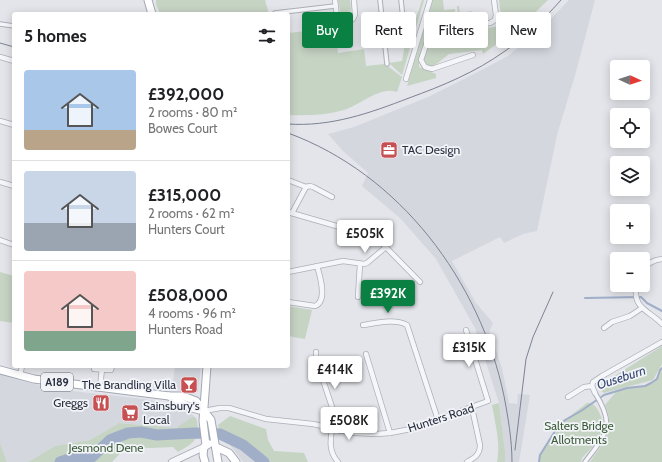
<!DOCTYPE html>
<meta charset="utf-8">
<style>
body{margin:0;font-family:Cabin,sans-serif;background:#f2f2f2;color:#202124;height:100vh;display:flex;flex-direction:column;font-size:15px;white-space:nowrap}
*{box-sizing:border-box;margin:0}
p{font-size:13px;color:#757577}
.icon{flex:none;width:22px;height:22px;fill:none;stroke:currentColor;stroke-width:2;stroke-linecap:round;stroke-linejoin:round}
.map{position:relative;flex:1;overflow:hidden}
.panel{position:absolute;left:12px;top:12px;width:278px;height:356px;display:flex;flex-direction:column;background:#fff;border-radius:4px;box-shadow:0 2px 10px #0003}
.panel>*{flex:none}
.banner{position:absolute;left:302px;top:12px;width:300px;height:36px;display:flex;gap:8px}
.needle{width:26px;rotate:93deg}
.tools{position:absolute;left:610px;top:60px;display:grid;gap:8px}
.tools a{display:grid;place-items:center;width:40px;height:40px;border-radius:4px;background:#fff;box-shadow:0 2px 10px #0003;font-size:20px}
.price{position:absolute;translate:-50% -34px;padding:0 9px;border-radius:4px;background:#fff;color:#222;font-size:13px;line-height:26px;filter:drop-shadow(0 1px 2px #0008)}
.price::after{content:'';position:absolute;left:50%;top:24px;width:12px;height:9px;margin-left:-6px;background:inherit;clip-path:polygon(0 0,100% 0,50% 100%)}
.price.current{background:#0b8043;color:#fff}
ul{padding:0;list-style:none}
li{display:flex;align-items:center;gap:12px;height:100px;padding:0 12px}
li+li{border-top:1px solid #e0e0e0}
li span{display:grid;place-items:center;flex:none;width:112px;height:80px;border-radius:4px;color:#555}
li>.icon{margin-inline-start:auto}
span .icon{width:48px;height:48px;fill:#fffc;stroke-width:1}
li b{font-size:17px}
h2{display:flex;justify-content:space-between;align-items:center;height:48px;padding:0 12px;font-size:17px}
.tag{padding:0 14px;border-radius:4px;background:#fff;box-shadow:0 2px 10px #0003;font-size:14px;line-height:36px}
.tag.current{background:#0b8043;color:#fff}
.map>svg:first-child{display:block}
</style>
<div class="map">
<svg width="662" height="462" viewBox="0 0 662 462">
<rect width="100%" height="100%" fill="#e3e5ea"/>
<!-- built -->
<g fill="#d5d7df">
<polygon points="569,0 595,0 576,72 557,135 537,231 523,234 504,243 500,237 452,261 476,303 493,323 489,332 502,368 509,403 517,404 518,394 530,395 519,462 505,462 505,451 499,403 475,328 436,259 401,219 362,186 368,173 343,151 328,134 354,127 428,97 470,76 508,56 546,24"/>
<polygon points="175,366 201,366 198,392 172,389"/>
<polygon points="0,375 54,389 144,399 184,407 196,418 192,418 176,428 119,423 90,440 55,446 28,462 7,462 0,443"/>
<polygon points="231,446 243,447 252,453 261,462 243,462"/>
</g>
<!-- green -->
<g fill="#c6d4c4">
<polygon points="156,0 265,0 269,14 160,14 156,4"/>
<polygon points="338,0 350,0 351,10 348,15 345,16 341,14"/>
<polygon points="422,0 424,0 402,75 389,63 402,61 404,50 401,20 416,18"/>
<polygon points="433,0 443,0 444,10 455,9 456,19 445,20 444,13 435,14 437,27 428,29 419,59 419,67 436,74 436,78 407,86"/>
<path d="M499,0H548L519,28L483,54L482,50L449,54L434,66C415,67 428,39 438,34C443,32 450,32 456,31C471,30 487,28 502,26Z"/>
<polygon points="457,6 459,6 460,13 472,11 473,17 458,18"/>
<path d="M335,28L338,53L364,49L366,66L385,64L402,77L397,92C379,86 361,105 344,110C326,115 307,116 288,115V33Z"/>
<polygon points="0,272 14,276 14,323 0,321"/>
<polygon points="288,306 312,310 305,339 288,336"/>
<polygon points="662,346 662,364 653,380 604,393 597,387"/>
<path d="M662,368V462H590C603,443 616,430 605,405C609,401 613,394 618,391C628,385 642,390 652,383C658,379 657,373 662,368Z"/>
<path d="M499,403L505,451V462H497C501,444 495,423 492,405Z"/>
<path d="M587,403H592C599,409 602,418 604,427L595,444L582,458L581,462H539L540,455L565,420Z"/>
<path d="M230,416L266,429L268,440L274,451L304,453L308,462H261C252,452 244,447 231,446L219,430L218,425Z"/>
<path d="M192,417L196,418C202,438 194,443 178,452L173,447L151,448L126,447L112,462H28L55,446L90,440L119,423L176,428Z"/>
<polygon points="0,443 7,462 0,462"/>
</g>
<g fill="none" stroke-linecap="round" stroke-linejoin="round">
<!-- stream -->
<g stroke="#a0aec8" stroke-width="2">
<polyline points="585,298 641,297 647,303 662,311"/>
<polyline points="539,462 540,455 557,428 565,420 581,411 604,395 627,388 645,386 651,383 657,379 660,370 662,368"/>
</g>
<!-- river -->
<polyline stroke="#a0aec8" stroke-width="11" points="60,462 75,457 92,457 110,440 128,433 141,432 157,435 195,433 220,434 243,445 264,462"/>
<defs>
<g id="pedestrian">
<polyline points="380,0 387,64"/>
<polyline points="401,0 403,19"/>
<polyline points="275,13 335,6"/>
<polyline points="0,24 14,26"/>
<path d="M585,462C606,434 616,426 595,393"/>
</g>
<g id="minor">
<polyline points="335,0 337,16 342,21 348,21 353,19 355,15 354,0"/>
<polyline points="473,55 432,69 425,67 421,60 431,30 490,23 495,20 496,15 494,0"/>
<polyline points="0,57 14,61"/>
<polyline points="406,79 430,0"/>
<polyline points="0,121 14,125"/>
<polyline points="288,180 306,187 310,186 313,187 332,197"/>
<polyline points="0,182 14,186"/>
<polyline points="288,212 350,230 371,232 420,282"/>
<polyline points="292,213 306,187"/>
<polyline points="0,240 14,245"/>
<path d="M643,269C648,263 654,260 662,259"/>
<polyline points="288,272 343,261 364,264 367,263 386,247"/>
<path d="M637,285C631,308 650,311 662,324"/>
<polyline points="358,297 360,264"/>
<path d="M288,302L315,306C328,301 320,276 317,266"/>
<path d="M363,325C376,323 395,318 407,325L438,420"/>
<polyline points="604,328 612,322 630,316 642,308"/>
<polyline points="316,352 316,359 340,431"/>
<polyline points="366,354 390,433"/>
<polyline points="94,366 94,369 111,370 112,366"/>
<polyline points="20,376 22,366"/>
<polyline points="592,386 593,382 602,376 662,342"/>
<polyline points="592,386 595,393"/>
<polyline points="100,387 102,369"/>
<polyline points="568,397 584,387 592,386"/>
<polyline points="204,411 220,408 229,408 266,419 313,424 355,433 376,434 390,433 411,429 488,401 466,330"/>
<path d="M332,429C330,441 329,452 338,462"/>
<path d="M467,462C474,458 480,455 480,445L472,408"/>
</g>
<polyline id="tertiary" points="172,462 204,447"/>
<g id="primary">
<polyline points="148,0 152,14"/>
<polyline points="0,370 34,379 169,396 183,396 196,401 204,411 211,420 218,462"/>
<polyline points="169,396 192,408 204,411"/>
<polyline points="206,445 203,421 207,366"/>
<polyline points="216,447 229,453 236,462"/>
<polyline points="205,462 203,455 204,447 209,444"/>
</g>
</defs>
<!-- pedestrian casing -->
<use href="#pedestrian" stroke="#acafb7" stroke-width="5.5"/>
<!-- minor casing -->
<use href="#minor" stroke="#acafb7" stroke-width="6"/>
<!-- tertiary casing -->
<use href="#tertiary" stroke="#acafb7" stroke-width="8"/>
<!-- primary casing -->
<use href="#primary" stroke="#a3a8b5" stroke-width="9"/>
<!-- pedestrian -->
<use href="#pedestrian" stroke="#f5f6f9" stroke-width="3.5"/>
<!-- minor -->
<use href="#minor" stroke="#f5f6f9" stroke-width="4.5"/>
<!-- tertiary -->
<use href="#tertiary" stroke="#f5f6f9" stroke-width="6"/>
<!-- primary -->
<use href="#primary" stroke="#fff" stroke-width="7"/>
<!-- tram -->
<g stroke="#7d8293" stroke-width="1">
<polyline points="0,43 14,47"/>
<path d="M288,124C331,127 370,113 409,98C442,86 476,72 505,51C526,37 544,19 561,0"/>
<path d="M288,133C400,174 480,281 504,396C508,417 512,440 512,462"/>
<polyline points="515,450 526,359 533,337 553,292"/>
</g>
</g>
<!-- icons -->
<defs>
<symbol id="office-square" viewBox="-11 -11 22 22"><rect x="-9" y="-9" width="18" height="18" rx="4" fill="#c75052" stroke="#f2f4f8"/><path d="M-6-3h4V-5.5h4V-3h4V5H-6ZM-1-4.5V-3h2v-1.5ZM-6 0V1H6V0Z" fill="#fff"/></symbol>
<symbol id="bar-square" viewBox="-11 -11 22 22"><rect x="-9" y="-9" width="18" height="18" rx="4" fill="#c75052" stroke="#f2f4f8"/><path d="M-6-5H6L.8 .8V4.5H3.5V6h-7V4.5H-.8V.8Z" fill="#fff"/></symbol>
<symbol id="restaurant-square" viewBox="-11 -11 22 22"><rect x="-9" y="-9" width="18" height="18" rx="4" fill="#c75052" stroke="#f2f4f8"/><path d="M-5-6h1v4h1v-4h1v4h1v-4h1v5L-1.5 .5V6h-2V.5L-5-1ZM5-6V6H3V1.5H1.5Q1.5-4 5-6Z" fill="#fff"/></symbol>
<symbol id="supermarket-square" viewBox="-11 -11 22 22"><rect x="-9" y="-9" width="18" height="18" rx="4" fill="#c75052" stroke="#f2f4f8"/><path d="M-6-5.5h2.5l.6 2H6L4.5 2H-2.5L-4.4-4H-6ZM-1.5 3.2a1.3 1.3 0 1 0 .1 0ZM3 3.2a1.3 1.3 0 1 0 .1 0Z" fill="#fff"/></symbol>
</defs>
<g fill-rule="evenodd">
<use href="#office-square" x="379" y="140" width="20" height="20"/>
<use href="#bar-square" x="179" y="375" width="20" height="20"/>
<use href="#restaurant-square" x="91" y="393" width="20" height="20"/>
<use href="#supermarket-square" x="120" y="403" width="20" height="20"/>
</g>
<g text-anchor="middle" stroke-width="3.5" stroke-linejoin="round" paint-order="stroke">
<!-- shield labels -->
<rect fill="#f2f4f8" stroke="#676c78" stroke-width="1" x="41" y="373" width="32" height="18" rx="3"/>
<g font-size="11" font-weight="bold" fill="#2c3141">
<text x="57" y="386">A189</text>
</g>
<!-- poi labels -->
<g font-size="12" fill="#2c3141" stroke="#f2f4f8" text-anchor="start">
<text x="402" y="154">TAC Design</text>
<text x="176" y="389" text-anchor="end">The Brandling Villa</text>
<text x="88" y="407" text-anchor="end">Greggs</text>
<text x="143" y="410">Sainsbury's<tspan x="143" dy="14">Local</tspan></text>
</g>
<!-- street labels -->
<g font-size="12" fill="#2c3141" stroke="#f2f4f8">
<text transform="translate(441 418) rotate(-18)" y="4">Hunters Road</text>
</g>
<!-- park labels -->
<g font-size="12" fill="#3c5c3a" stroke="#f2f4f8">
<text x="579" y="430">Salters Bridge<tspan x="579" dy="14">Allotments</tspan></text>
<text x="106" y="452">Jesmond Dene</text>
</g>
<!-- water labels -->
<g font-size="13" font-style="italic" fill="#384a73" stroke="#f2f4f8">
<text transform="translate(621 377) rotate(-18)" y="5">Ouseburn</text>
</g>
</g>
</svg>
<div class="tools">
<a><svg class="needle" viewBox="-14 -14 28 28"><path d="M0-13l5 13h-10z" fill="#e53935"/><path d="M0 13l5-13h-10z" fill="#757577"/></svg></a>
<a><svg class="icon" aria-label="locate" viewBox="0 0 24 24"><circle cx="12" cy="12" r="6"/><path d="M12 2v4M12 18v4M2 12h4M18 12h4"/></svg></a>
<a><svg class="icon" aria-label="layers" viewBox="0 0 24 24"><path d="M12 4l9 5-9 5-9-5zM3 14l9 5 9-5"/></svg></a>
<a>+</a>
<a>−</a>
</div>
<b class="price" style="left:365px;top:254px">£505K</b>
<b class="price current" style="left:388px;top:314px">£392K</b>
<b class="price" style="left:469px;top:368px">£315K</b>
<b class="price" style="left:335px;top:390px">£414K</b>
<b class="price" style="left:349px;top:441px">£508K</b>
<div class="banner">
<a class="tag current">Buy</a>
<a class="tag">Rent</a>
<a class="tag">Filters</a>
<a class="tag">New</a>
</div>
<section class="panel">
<h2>5 homes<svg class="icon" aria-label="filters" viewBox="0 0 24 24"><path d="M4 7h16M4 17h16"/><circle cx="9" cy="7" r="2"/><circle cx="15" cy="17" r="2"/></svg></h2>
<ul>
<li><span style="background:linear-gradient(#a9c7e8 75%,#b9a48a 0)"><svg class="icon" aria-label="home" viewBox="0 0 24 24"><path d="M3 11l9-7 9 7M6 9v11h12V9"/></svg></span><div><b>£392,000</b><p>2 rooms · 80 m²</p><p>Bowes Court</p></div></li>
<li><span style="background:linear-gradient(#c9d6e8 65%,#9aa5b1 0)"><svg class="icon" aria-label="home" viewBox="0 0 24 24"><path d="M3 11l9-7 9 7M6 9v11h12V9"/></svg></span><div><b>£315,000</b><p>2 rooms · 62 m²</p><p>Hunters Court</p></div></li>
<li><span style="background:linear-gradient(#f6c9c9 75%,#7fa58c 0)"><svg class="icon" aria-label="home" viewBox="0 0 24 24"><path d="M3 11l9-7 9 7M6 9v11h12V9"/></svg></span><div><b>£508,000</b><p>4 rooms · 96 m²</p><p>Hunters Road</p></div></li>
</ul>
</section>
</div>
